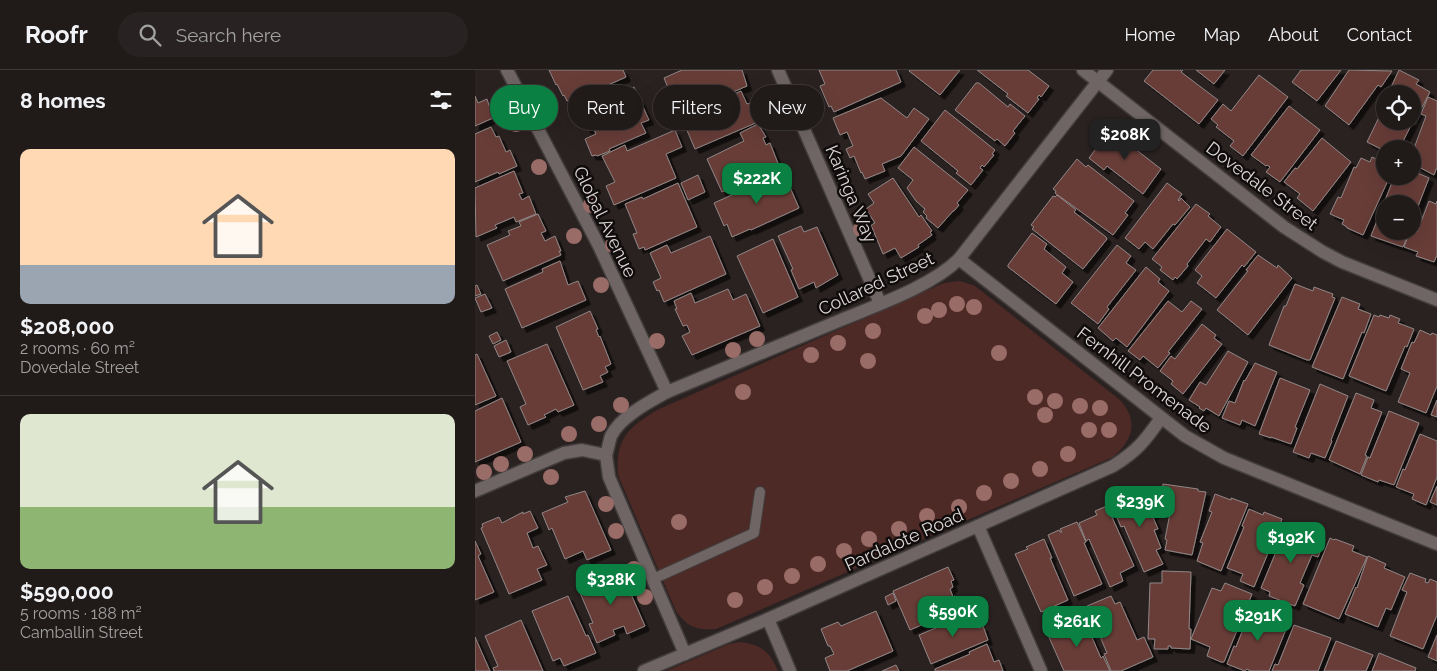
<!DOCTYPE html>
<meta charset="utf-8">
<style>
body{margin:0;font-family:Raleway,sans-serif;background:#282322;color:#f1f3f6;height:100vh;display:flex;flex-direction:column;font-size:19px;white-space:nowrap}
*{box-sizing:border-box;margin:0}
p{font-size:16px;color:#a2a1a2}
.icon{flex:none;width:28px;height:28px;fill:none;stroke:currentColor;stroke-width:2;stroke-linecap:round;stroke-linejoin:round}
.map{position:relative;flex:1;overflow:hidden}
.sheet{display:flex;flex-direction:column;background:#201a19;width:475px}
.sheet>*{flex:none}
.top-card{position:absolute;left:15px;top:15px;width:475px;height:45px;display:flex;gap:10px}
.buttons{position:absolute;left:901px;top:15px;display:grid;gap:10px}
.buttons a{display:grid;place-items:center;width:45px;height:45px;border-radius:50%;background:#201a19;box-shadow:0 5px 20px #0002,0 0 0 1px #3d3838;font-size:25px}
.price{position:absolute;translate:-50% -42px;padding:0 11px;border-radius:10px;background:#0b8043;color:#fff;font-size:16px;line-height:32px;filter:drop-shadow(0 1px 2px #0008)}
.price::after{content:'';position:absolute;left:50%;top:30px;width:15px;height:11px;margin-left:-8px;background:inherit;clip-path:polygon(0 0,100% 0,50% 100%)}
.price.active{background:#222;color:#fff}
ul{padding:0;list-style:none}
li{display:grid;align-content:center;gap:10px;height:265px;padding:0 20px}
li+li{border-top:1px solid #3d3838}
li span{display:grid;place-items:center;height:155px;border-radius:10px;color:#555}
li>.icon{margin-inline-start:auto}
span .icon{width:90px;height:90px;fill:#fffc;stroke-width:1}
li b{font-size:21px}
h2{display:flex;justify-content:space-between;align-items:center;height:60px;padding:0 20px;font-size:21px}
.pill{padding:0 18px;border-radius:22px;background:#201a19;box-shadow:0 5px 20px #0002,0 0 0 1px #3d3838;font-size:18px;line-height:45px}
.pill.active{background:#0b8043;color:#fff}
header{display:flex;align-items:center;gap:30px;box-sizing:border-box;height:70px;padding:0 25px;background:#201a19;border-bottom:1px solid #3d3838}
header strong{font-size:24px}
nav{display:flex;gap:28px;margin-inline-start:auto;font-size:18px}
.search{width:350px;height:45px;background:#282322;display:flex;align-items:center;gap:12px;box-sizing:border-box;padding:0 18px;border-radius:28px;color:#a2a1a2;font-size:19px}
main{display:flex;flex:1;min-height:0}
.map>svg:first-child{display:block}
</style>
<header>
<strong>Roofr</strong>
<div class="search"><svg class="icon" aria-label="search" viewBox="0 0 24 24"><circle cx="10" cy="10" r="6"/><path d="M15 15l6 6"/></svg>Search here</div>
<nav><a>Home</a><a>Map</a><a>About</a><a>Contact</a></nav>
</header>
<main>
<section class="sheet">
<h2>8 homes<svg class="icon" aria-label="filters" viewBox="0 0 24 24"><path d="M4 7h16M4 17h16"/><circle cx="9" cy="7" r="2"/><circle cx="15" cy="17" r="2"/></svg></h2>
<ul>
<li><span style="background:linear-gradient(#ffd9b3 75%,#9aa5b1 0)"><svg class="icon" aria-label="home" viewBox="0 0 24 24"><path d="M3 11l9-7 9 7M6 9v11h12V9"/></svg></span><div><b>$208,000</b><p>2 rooms · 60 m²</p><p>Dovedale Street</p></div></li>
<li><span style="background:linear-gradient(#dfe7d0 60%,#8fb573 0)"><svg class="icon" aria-label="home" viewBox="0 0 24 24"><path d="M3 11l9-7 9 7M6 9v11h12V9"/></svg></span><div><b>$590,000</b><p>5 rooms · 188 m²</p><p>Camballin Street</p></div></li>
</ul>
</section>
<div class="map">
<svg width="962" height="601" viewBox="0 0 962 601">
<defs>
<filter id="shadow"><feDropShadow dx="4.5" dy="4.5" stdDeviation="0" flood-color="#0009"/></filter>
</defs>
<rect width="100%" height="100%" fill="#2a2221"/>
<!-- green -->
<g fill="#4e2a27">
<path d="M485,211L500,216L645,330C664,351 658,370 638,387L241,559C222,560 213,558 201,541L143,405C140,369 153,358 182,340L469,213Z"/>
<path d="M265,572C287,575 294,581 303,601H191L254,574Z"/>
</g>
<!-- building -->
<g fill="#673d39" stroke="#918786" filter="url(#shadow)">
<polygon points="74,0 148,0 151,7 104,28 103,27 92,31 89,25 88,26 82,14 81,15"/>
<polygon points="207,0 267,0 272,16 204,45 189,8"/>
<polygon points="344,0 421,0 426,12 359,42 356,36 354,37 345,16 350,14"/>
<polygon points="435,0 485,0 465,25 434,1"/>
<polygon points="502,0 553,0 574,16 566,27 564,25 562,28 564,29 553,43 531,26 533,24"/>
<polygon points="678,0 708,0 706,2 743,30 724,54 669,11"/>
<polygon points="721,0 750,0 739,14"/>
<polygon points="826,0 866,0 842,31 817,12"/>
<polygon points="874,0 917,1 906,17 903,15 874,55 850,36"/>
<polygon points="924,0 944,10 941,14 955,22 946,39 945,38 924,79 910,79 910,81 892,72 907,41 905,40 910,29 910,51 938,51 938,24 913,24"/>
<polygon points="784,5 813,27 768,86 755,76 759,71 741,57 743,55 736,49 748,34 756,41"/>
<polygon points="501,13 504,13 533,37 535,34 550,46 538,61 540,63 530,76 522,69 520,71 480,40"/>
<polygon points="159,17 174,50 166,53 171,63 134,79 135,81 122,86 121,85 117,86 110,69 121,64 118,57 112,60 104,42"/>
<polygon points="266,21 272,34 275,33 276,37 279,36 284,49 283,52 220,79 211,58 218,56 214,46 249,31 249,29"/>
<polygon points="0,26 3,33 12,29 18,48 0,56"/>
<polygon points="953,27 962,31 962,97 959,105 938,94 938,81 951,46 946,44"/>
<polygon points="406,28 432,48 439,38 454,49 426,86 407,94 410,101 390,109 387,102 386,103 379,86 375,88 371,79 378,76 372,62 365,65 358,48"/>
<polygon points="814,36 845,60 805,112 791,102 795,97 792,95 791,96 776,85"/>
<polygon points="470,40 520,80 517,84 519,85 509,97 507,95 505,98 508,100 496,115 481,103 483,101 446,71"/>
<polygon points="283,54 291,67 288,68 291,75 295,73 304,96 247,122 232,89 269,71 265,63"/>
<polygon points="16,57 21,67 24,66 31,82 35,80 42,96 24,104 23,102 0,112 0,64"/>
<polygon points="633,58 686,99 668,124 632,96 629,100 614,88 623,76 621,74"/>
<polygon points="200,60 207,77 191,84 201,108 139,135 131,116 140,112 127,86 150,75 152,81"/>
<polygon points="847,68 876,92 838,141 822,128 825,124 809,112 820,98 822,99"/>
<polygon points="439,77 493,120 482,133 484,135 479,141 478,141 463,158 451,148 452,146 448,142 450,139 441,131 432,118 438,110 423,98"/>
<polygon points="897,87 910,93 910,106 915,106 888,165 872,158 872,157 867,154 869,150 855,144 863,127 866,128 879,97 881,98 886,88 895,92"/>
<polygon points="602,89 611,97 613,95 659,131 650,143 653,145 638,165 580,123 581,121 578,119"/>
<polygon points="39,101 48,123 44,124 47,130 54,126 61,144 41,152 39,147 20,155 22,158 1,167 0,118"/>
<polygon points="305,101 312,116 314,115 324,138 276,160 275,159 257,167 252,154 249,156 239,133 288,111 287,109"/>
<polygon points="938,101 954,108 938,149 938,134 910,134 910,161 935,161 928,177 896,166 918,110 920,111 922,106 938,106"/>
<polygon points="223,105 230,122 213,130 206,113"/>
<polygon points="418,108 444,147 446,145 457,161 455,162 457,165 443,175 444,177 426,188 420,178 408,184 396,155 400,153 391,139 399,133 393,124"/>
<polygon points="203,113 222,157 170,180 169,177 164,179 158,164 162,163 150,134 167,127 168,129"/>
<polygon points="692,113 707,124 703,130 704,131 706,128 715,137 700,155 698,154 678,179 670,172 664,179 650,168"/>
<polygon points="582,125 601,140 599,142 631,167 632,169 608,199 557,159 559,157 556,155 578,126 580,127"/>
<polygon points="954,131 961,134 962,131 962,185 959,192 941,186 943,182 929,177 935,161 938,160 942,162"/>
<polygon points="721,134 735,144 733,146 746,157 735,172 731,169 712,194 713,196 702,209 700,207 698,210 685,200 687,197 677,189"/>
<polygon points="63,144 71,161 66,163 70,171 80,166 86,181 84,181 86,185 28,211 12,175 35,165 33,161 46,156 44,152"/>
<polygon points="326,156 329,162 342,157 363,205 341,218 339,212 324,219 316,200 318,199 303,166"/>
<polygon points="752,159 781,182 769,197 767,195 741,228 722,213 727,206 720,200"/>
<polygon points="557,163 572,174 569,179 591,197 587,203 598,212 581,234 533,197 533,195"/>
<polygon points="235,166 251,204 189,232 184,220 182,221 178,212 186,208 175,183 192,175 196,183"/>
<polygon points="298,169 323,227 288,243 262,186"/>
<polygon points="642,175 656,186 651,193 661,200 632,237 634,239 623,254 596,233"/>
<polygon points="783,185 802,198 803,195 817,208 773,265 742,240 773,201 771,200"/>
<polygon points="85,191 93,215 103,211 111,230 47,258 30,219 68,202 67,199"/>
<polygon points="671,197 685,209 683,212 694,221 652,277 641,268 638,271 623,258"/>
<polygon points="820,214 838,221 839,217 858,224 857,227 860,228 835,290 832,290 794,275 809,236 811,236"/>
<polygon points="2,215 6,224 0,226 0,216"/>
<polygon points="253,219 258,230 271,224 285,256 217,285 207,266 215,262 212,255 208,256 200,239 202,239 199,231 216,223 220,233"/>
<polygon points="10,224 17,238 6,242 0,228"/>
<polygon points="867,227 885,234 883,239 896,244 889,263 887,262 868,309 837,297"/>
<polygon points="693,231 707,242 716,231 727,239 693,282 695,283 683,298 668,286 665,290 653,281"/>
<polygon points="115,241 123,259 121,260 124,267 125,266 136,294 130,297 133,302 125,306 128,312 108,320 81,257"/>
<polygon points="899,245 904,247 905,245 914,248 915,245 925,249 923,253 939,259 932,277 930,276 911,321 874,306"/>
<polygon points="727,254 741,265 739,268 747,274 708,324 696,314 698,311 685,301 696,286 700,289"/>
<polygon points="945,260 956,265 957,263 962,265 962,316 951,343 923,332 935,303 926,299 937,272 939,273"/>
<polygon points="22,262 26,270 18,274 14,266"/>
<polygon points="31,270 36,282 24,287 19,276"/>
<polygon points="72,274 99,335 83,342 81,339 69,345 71,347 53,355 45,337 51,334 32,291"/>
<polygon points="753,281 773,292 744,346 731,338 729,341 724,338 725,337 714,330 725,312 731,315"/>
<polygon points="2,284 21,326 0,335 0,285"/>
<polygon points="780,293 802,302 780,356 767,350 765,355 747,348 754,331 760,333 769,310 770,311"/>
<polygon points="805,308 835,320 820,357 822,358 816,374 796,367 796,368 784,364"/>
<polygon points="845,314 873,326 856,370 857,371 850,388 836,383 834,388 818,382"/>
<polygon points="881,323 899,330 896,338 907,342 890,385 892,386 885,404 854,390"/>
<polygon points="27,328 46,372 0,392 0,341"/>
<polygon points="962,330 962,347 956,345"/>
<polygon points="914,341 944,353 919,415 904,410 903,412 886,405 893,387 895,388"/>
<polygon points="945,364 962,371 962,407 951,435 937,429 939,424 921,417 928,399 930,400"/>
<polygon points="688,414 723,419 723,421 731,422 717,485 690,480 692,470 690,469 697,433 685,431"/>
<polygon points="962,416 962,435 955,432"/>
<polygon points="110,421 136,480 112,490 108,481 90,489 77,458 74,460 67,443 93,432 90,427"/>
<polygon points="671,422 681,443 677,445 683,459 679,460 686,478 681,480 688,494 669,502 649,456 646,457 636,433 654,425 657,429"/>
<polygon points="740,424 756,430 756,428 773,434 746,501 722,491 728,473 725,472 737,442 734,441"/>
<polygon points="632,436 659,496 645,503 648,511 635,517 614,469 611,471 604,453 622,445 620,441"/>
<polygon points="774,439 788,445 789,442 807,449 779,517 765,511 768,504 752,498 769,457 767,456"/>
<polygon points="55,441 63,458 52,463 58,478 63,476 72,495 62,499 67,510 34,524 6,458 8,457 7,454 24,447 27,453 48,442 48,444"/>
<polygon points="602,452 611,472 609,473 627,514 599,526 573,465 584,460 585,462 587,462 585,459"/>
<polygon points="813,453 831,459 830,461 846,468 846,470 849,471 843,487 837,485 825,513 829,515 820,536 794,526 795,522 786,518"/>
<polygon points="855,468 859,470 860,469 879,476 877,481 892,487 864,549 828,534"/>
<polygon points="569,469 577,488 575,488 593,530 566,542 540,484 553,479 551,477"/>
<polygon points="0,471 6,484 3,486 19,522 0,530"/>
<polygon points="893,486 911,494 909,498 930,507 916,540 911,538 903,557 870,544 881,517 882,518"/>
<polygon points="473,497 479,510 476,511 478,517 475,519 478,527 480,526 487,543 469,550 467,546 435,560 418,521"/>
<polygon points="145,499 170,556 152,564 149,556 138,560 140,565 122,573 114,554 118,553 103,518"/>
<polygon points="687,501 716,502 714,559 716,559 715,579 696,578 696,576 693,576 693,579 679,579 680,569 673,569 675,513 687,513"/>
<polygon points="935,503 951,509 950,512 953,513 955,509 962,512 962,545 948,579 915,566 932,522 927,520"/>
<polygon points="750,513 777,524 749,592 746,592 732,586 735,577 716,569 737,518 746,521"/>
<polygon points="418,523 421,531 413,535 410,527"/>
<polygon points="93,526 111,566 113,565 121,583 89,596 85,588 78,591 57,541"/>
<polygon points="636,526 640,534 645,532 662,570 669,567 678,587 646,601 636,601 629,584 632,583 612,536"/>
<polygon points="777,537 814,552 794,601 776,601 772,599 770,601 752,594 759,576 761,577"/>
<polygon points="496,540 504,558 508,556 513,570 456,594 444,565 480,550 479,548"/>
<polygon points="401,541 418,581 372,601 355,601 350,588 359,584 355,576 353,576 346,559 363,552 366,556"/>
<polygon points="608,547 626,588 628,586 635,601 589,601 573,565 574,562"/>
<polygon points="46,550 68,601 19,601 18,598 23,596 10,566"/>
<polygon points="819,555 856,568 843,601 797,601 800,594 803,595"/>
<polygon points="962,565 962,591 953,587"/>
<polygon points="0,567 15,601 0,601"/>
<polygon points="861,571 898,585 891,601 849,601"/>
<polygon points="512,574 519,592 524,590 528,601 460,601 460,599 495,584 494,582"/>
<polygon points="904,583 941,598 940,601 897,601"/>
<polygon points="421,595 424,601 407,601"/>
</g>
<g fill="none" stroke-linecap="round" stroke-linejoin="round">
<defs>
<polyline id="lane" points="178,509 279,463 285,422"/>
<g id="street">
<polyline points="32,0 124,176 192,322"/>
<polyline points="303,0 405,233"/>
<polyline points="608,0 809,157 848,182 867,192 962,230"/>
<polyline points="484,189 710,366 749,388 962,474"/>
<path d="M131,385C133,379 134,372 136,366C145,347 174,332 192,322C250,298 308,274 366,250C402,235 457,216 484,189L632,0"/>
<polyline points="0,421 89,383 107,380 131,385 134,407 210,584"/>
<polyline points="503,456 566,601"/>
<polyline points="293,549 315,601"/>
<path d="M169,601L293,549L638,396C662,381 670,371 686,348"/>
</g>
</defs>
<!-- lane casing -->
<use href="#lane" stroke="#423d3c" stroke-width="12"/>
<!-- street casing -->
<use href="#street" stroke="#423d3c" stroke-width="15"/>
<!-- lane -->
<use href="#lane" stroke="#6e6564" stroke-width="10"/>
<!-- street -->
<use href="#street" stroke="#6e6564" stroke-width="12"/>
</g>
<!-- trees -->
<g fill="#996c67">
<circle cx="41" cy="54" r="8"/>
<circle cx="64" cy="97" r="8"/>
<circle cx="116" cy="135" r="8"/>
<circle cx="386" cy="159" r="8"/>
<circle cx="99" cy="166" r="8"/>
<circle cx="138" cy="175" r="8"/>
<circle cx="126" cy="215" r="8"/>
<circle cx="482" cy="234" r="8"/>
<circle cx="499" cy="237" r="8"/>
<circle cx="464" cy="240" r="8"/>
<circle cx="450" cy="246" r="8"/>
<circle cx="398" cy="261" r="8"/>
<circle cx="282" cy="269" r="8"/>
<circle cx="182" cy="271" r="8"/>
<circle cx="363" cy="273" r="8"/>
<circle cx="258" cy="280" r="8"/>
<circle cx="524" cy="283" r="8"/>
<circle cx="336" cy="285" r="8"/>
<circle cx="393" cy="291" r="8"/>
<circle cx="268" cy="322" r="8"/>
<circle cx="560" cy="327" r="8"/>
<circle cx="580" cy="331" r="8"/>
<circle cx="146" cy="335" r="8"/>
<circle cx="605" cy="336" r="8"/>
<circle cx="625" cy="338" r="8"/>
<circle cx="570" cy="345" r="8"/>
<circle cx="124" cy="354" r="8"/>
<circle cx="614" cy="360" r="8"/>
<circle cx="634" cy="360" r="8"/>
<circle cx="94" cy="364" r="8"/>
<circle cx="50" cy="384" r="8"/>
<circle cx="593" cy="384" r="8"/>
<circle cx="26" cy="394" r="8"/>
<circle cx="565" cy="399" r="8"/>
<circle cx="9" cy="402" r="8"/>
<circle cx="76" cy="407" r="8"/>
<circle cx="536" cy="411" r="8"/>
<circle cx="509" cy="423" r="8"/>
<circle cx="131" cy="434" r="8"/>
<circle cx="484" cy="437" r="8"/>
<circle cx="452" cy="446" r="8"/>
<circle cx="204" cy="452" r="8"/>
<circle cx="424" cy="459" r="8"/>
<circle cx="141" cy="461" r="8"/>
<circle cx="394" cy="469" r="8"/>
<circle cx="369" cy="481" r="8"/>
<circle cx="343" cy="494" r="8"/>
<circle cx="159" cy="499" r="8"/>
<circle cx="317" cy="506" r="8"/>
<circle cx="290" cy="517" r="8"/>
<circle cx="170" cy="527" r="8"/>
<circle cx="260" cy="530" r="8"/>
</g>
<g text-anchor="middle" stroke-width="5" stroke-linejoin="round" paint-order="stroke">
<!-- street labels -->
<g font-size="18" fill="#dcd7d6" stroke="#100c0c">
<text transform="translate(787 116) rotate(37)" y="6">Dovedale Street</text>
<text transform="translate(376 124) rotate(67)" y="6">Karinga Way</text>
<text transform="translate(130 152) rotate(64)" y="6">Global Avenue</text>
<text transform="translate(401 214) rotate(-25)" y="6">Collared Street</text>
<text transform="translate(669 310) rotate(37)" y="6">Fernhill Promenade</text>
<text transform="translate(429 470) rotate(-24)" y="6">Pardalote Road</text>
</g>
</g>
</svg>
<div class="buttons">
<a><svg class="icon" aria-label="locate" viewBox="0 0 24 24"><circle cx="12" cy="12" r="6"/><path d="M12 2v4M12 18v4M2 12h4M18 12h4"/></svg></a>
<a>+</a>
<a>−</a>
</div>
<b class="price active" style="left:650px;top:91px">$208K</b>
<b class="price" style="left:282px;top:135px">$222K</b>
<b class="price" style="left:665px;top:458px">$239K</b>
<b class="price" style="left:816px;top:494px">$192K</b>
<b class="price" style="left:136px;top:536px">$328K</b>
<b class="price" style="left:478px;top:568px">$590K</b>
<b class="price" style="left:783px;top:572px">$291K</b>
<b class="price" style="left:602px;top:578px">$261K</b>
<div class="top-card">
<a class="pill active">Buy</a>
<a class="pill">Rent</a>
<a class="pill">Filters</a>
<a class="pill">New</a>
</div>
</div>
</main>
